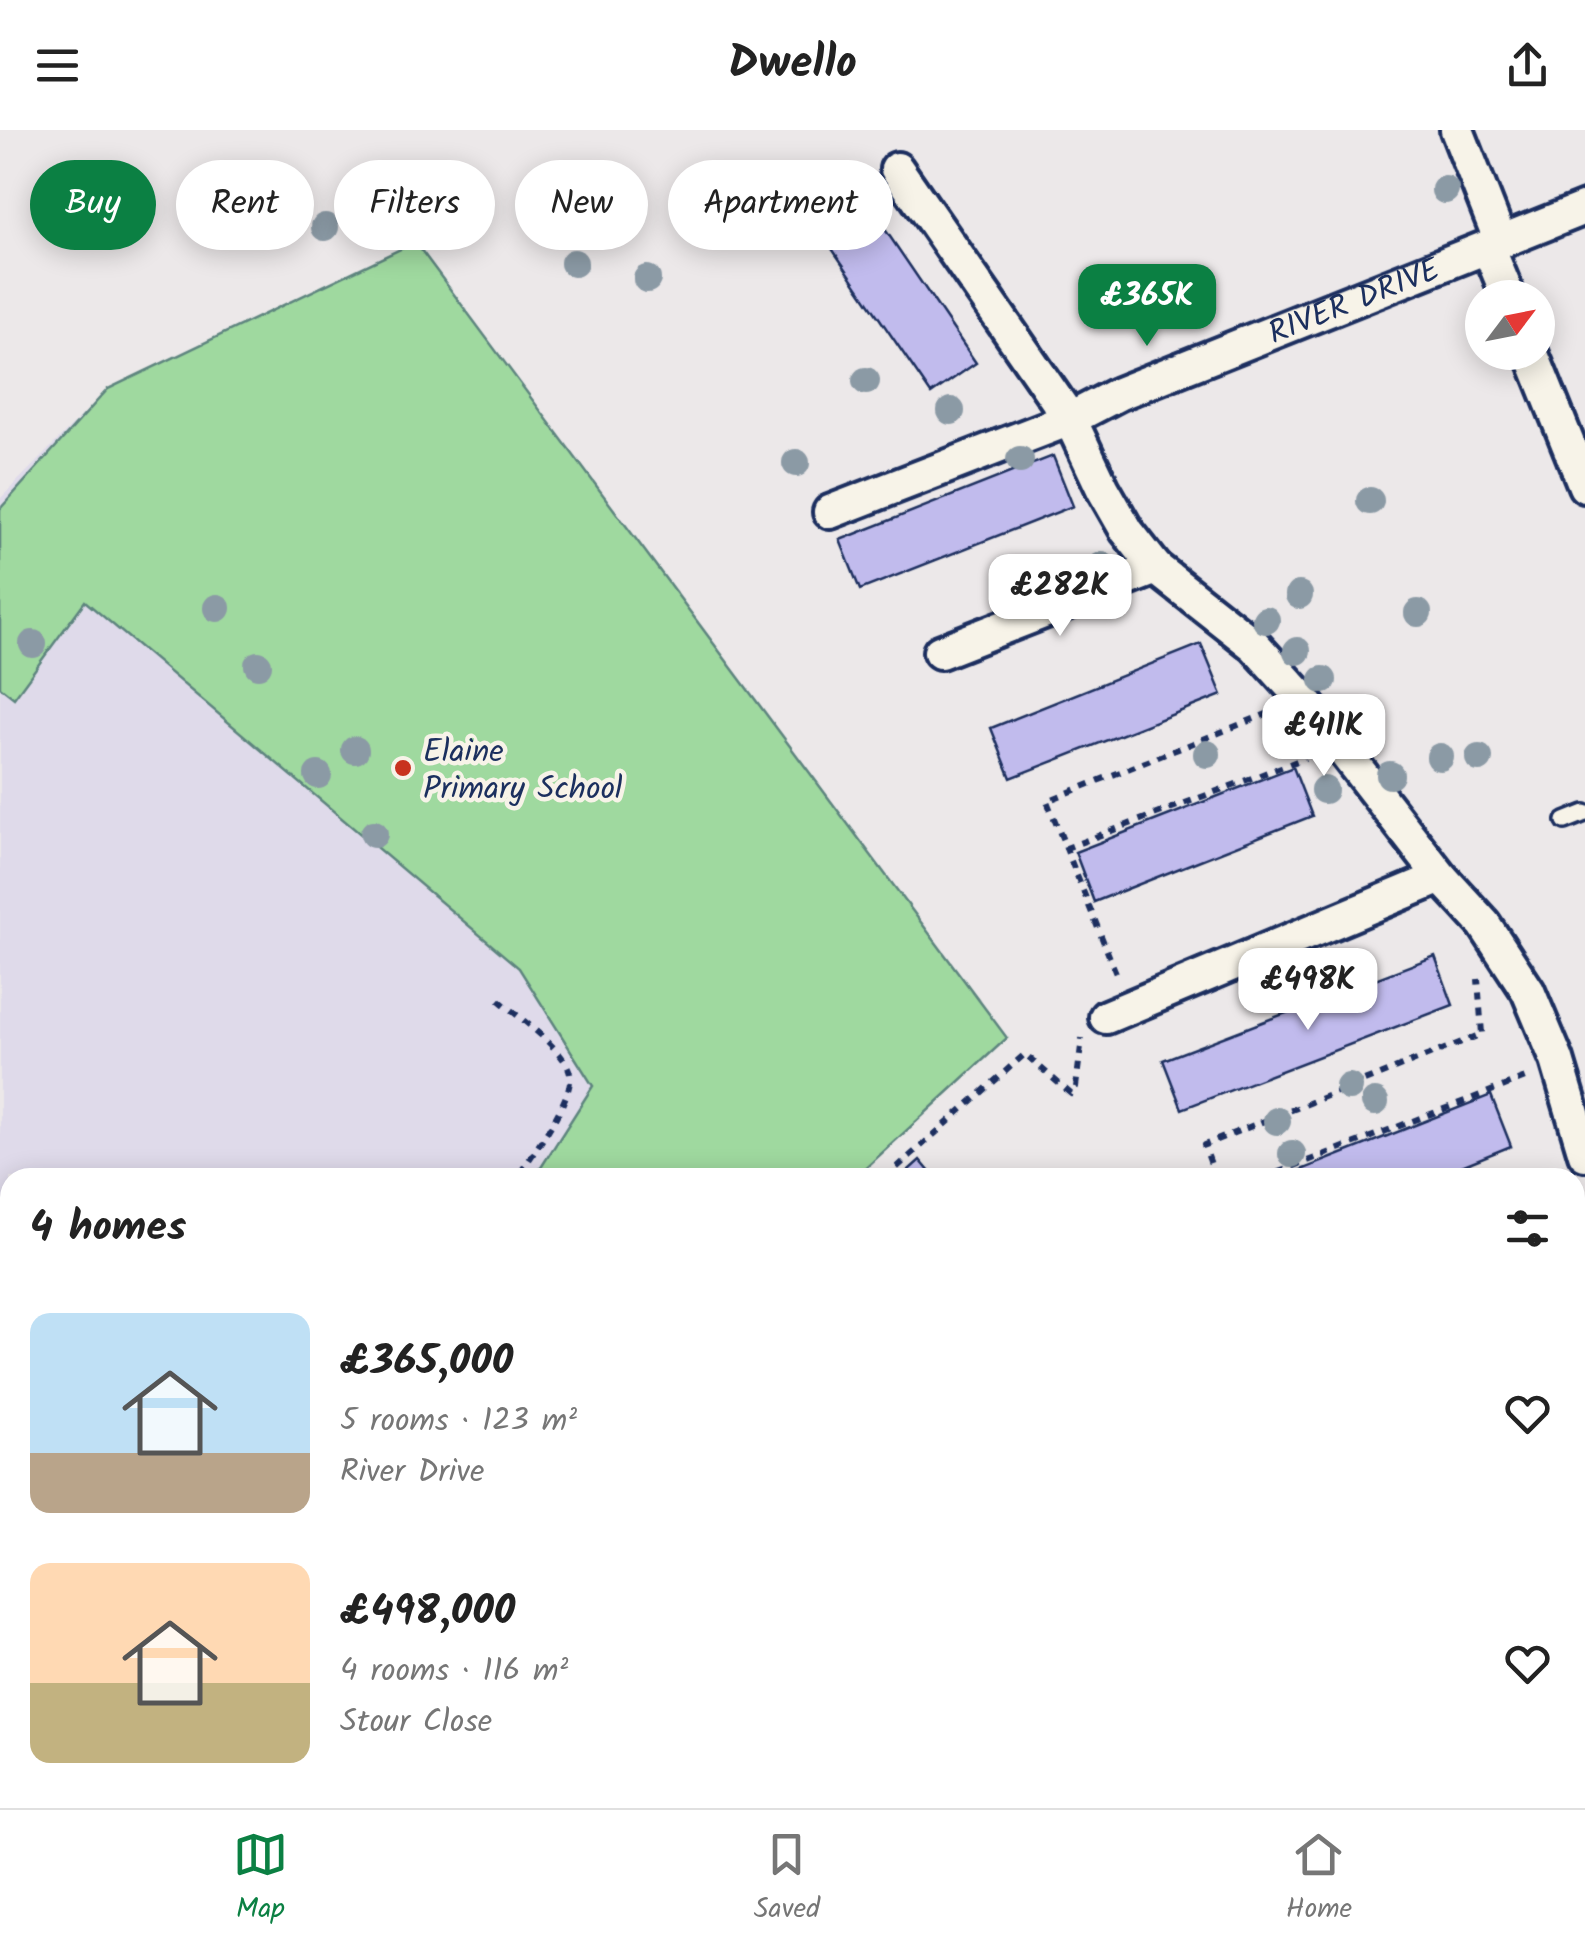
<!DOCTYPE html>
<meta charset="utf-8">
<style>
body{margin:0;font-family:Kalam,sans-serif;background:#f6f6f6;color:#222;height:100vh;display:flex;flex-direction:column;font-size:38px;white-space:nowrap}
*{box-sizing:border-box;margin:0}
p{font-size:32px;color:#767676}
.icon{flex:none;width:55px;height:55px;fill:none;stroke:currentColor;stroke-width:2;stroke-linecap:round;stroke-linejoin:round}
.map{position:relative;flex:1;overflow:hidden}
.details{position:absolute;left:0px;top:1038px;width:1585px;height:642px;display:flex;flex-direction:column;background:#fff;border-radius:30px 30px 0 0;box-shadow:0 5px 25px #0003}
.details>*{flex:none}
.banner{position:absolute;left:30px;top:30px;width:1000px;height:90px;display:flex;gap:20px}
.needle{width:65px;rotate:58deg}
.buttons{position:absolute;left:1465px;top:150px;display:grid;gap:20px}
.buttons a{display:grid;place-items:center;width:90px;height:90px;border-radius:50%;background:#fff;box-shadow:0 5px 25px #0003;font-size:50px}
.price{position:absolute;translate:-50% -85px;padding:0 22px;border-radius:20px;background:#fff;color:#222;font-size:32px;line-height:65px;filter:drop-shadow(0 2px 5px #0008)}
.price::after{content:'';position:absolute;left:50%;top:60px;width:30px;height:22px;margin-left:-15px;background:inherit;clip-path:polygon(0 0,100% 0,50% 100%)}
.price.selected{background:#0b8043;color:#fff}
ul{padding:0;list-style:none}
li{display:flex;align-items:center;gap:30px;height:250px;padding:0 30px}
li span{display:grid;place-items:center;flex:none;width:280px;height:200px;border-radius:20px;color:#555}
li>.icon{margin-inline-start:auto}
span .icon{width:120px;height:120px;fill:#fffc;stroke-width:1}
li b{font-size:42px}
h2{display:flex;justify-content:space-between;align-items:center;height:120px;padding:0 30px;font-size:42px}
.chip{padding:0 35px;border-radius:45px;background:#fff;box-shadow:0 5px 25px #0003;font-size:35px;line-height:90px}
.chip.selected{background:#0b8043;color:#fff}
header{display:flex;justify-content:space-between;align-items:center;height:130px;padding:0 30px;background:#fff;font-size:45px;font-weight:600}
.tabs{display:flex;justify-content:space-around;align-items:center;height:140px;border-top:2px solid #e0e0e0;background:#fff;font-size:28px;color:#767676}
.tabs a{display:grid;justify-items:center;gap:5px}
.tabs .selected{color:#0b8043}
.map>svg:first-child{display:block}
</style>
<header><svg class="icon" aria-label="menu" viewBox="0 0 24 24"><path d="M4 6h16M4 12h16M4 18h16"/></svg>Dwello<svg class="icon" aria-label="share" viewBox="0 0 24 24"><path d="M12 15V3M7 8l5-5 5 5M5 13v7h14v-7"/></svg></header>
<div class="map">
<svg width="1585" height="1678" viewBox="0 0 1585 1678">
<rect width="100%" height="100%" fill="#ece8e9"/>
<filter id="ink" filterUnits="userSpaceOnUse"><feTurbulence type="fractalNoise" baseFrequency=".01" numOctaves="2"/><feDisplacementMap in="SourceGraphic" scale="20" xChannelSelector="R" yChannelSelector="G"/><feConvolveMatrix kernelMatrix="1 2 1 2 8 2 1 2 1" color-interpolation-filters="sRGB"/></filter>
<g filter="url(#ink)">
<!-- built -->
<polygon fill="#dfdaea" points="415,112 1007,908 856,1047 10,1048 10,1545 0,1534 0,369 108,259"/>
<!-- green -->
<polygon fill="#9fd99f" stroke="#5d847e" stroke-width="2.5" points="415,112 1007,908 856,1047 535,1047 593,956 519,838 85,471 14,568 0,557 0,379 108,259"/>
<!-- building -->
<g fill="#c1bbed" stroke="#1b2f5e" stroke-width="2.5">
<polygon points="848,45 976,233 931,264 803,76"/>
<polygon points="1053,326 1073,376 860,460 840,410"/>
<polygon points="1201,514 1222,565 1011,648 991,598"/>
<polygon points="1293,637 1312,686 1094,772 1075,722"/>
<polygon points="1435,826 1453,875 1182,979 1163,930"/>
<polygon points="1491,965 1511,1016 1432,1048 1281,1048"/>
<polygon points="920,1030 935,1048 900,1048"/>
<polygon points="1575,1183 1585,1208 1585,1226 1575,1230"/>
<polygon points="1585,1316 1585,1375 1575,1379 1575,1320"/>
<polygon points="1585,1486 1585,1545 1582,1546 1575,1531 1575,1491"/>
<polygon points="1278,1670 1391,1670 1376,1678 1263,1678"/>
</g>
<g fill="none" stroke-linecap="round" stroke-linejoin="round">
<defs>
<g id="service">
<polyline points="1565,691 1585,683"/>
<polyline points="172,1670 181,1678"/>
</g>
<g id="minor">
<polyline points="1457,0 1501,112"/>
<polyline points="897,39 1070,289 1103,359 1127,401 1156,438 1255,516 1304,570 1441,747 1484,794 1528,861 1557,930 1585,1024"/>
<polyline points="1488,117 1509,168"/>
<polyline points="1531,222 1585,356"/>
<path id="s1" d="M830,382L1070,289L1118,264L1585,78"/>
<polyline points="940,522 1156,438"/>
<polyline points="1106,887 1441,747"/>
<polyline points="1575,1113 1585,1110"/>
<polyline points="1575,1275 1585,1272"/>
<polyline points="701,1670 709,1678"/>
<polyline points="203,1678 213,1670"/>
<polyline points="903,1678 918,1670"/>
<polyline points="1553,1678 1585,1668"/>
</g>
</defs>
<!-- service casing -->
<use href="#service" stroke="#1b2f5e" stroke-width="22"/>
<!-- minor casing -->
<use href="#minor" stroke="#1b2f5e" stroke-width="40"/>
<!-- path -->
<g stroke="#1b2f5e" stroke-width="6" stroke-dasharray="8 8" stroke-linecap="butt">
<polyline points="1269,583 1047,671 1066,718 1305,628"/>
<polyline points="1065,716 1118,848"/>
<path d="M499,870C518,887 565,920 570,943C575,967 531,1026 517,1048"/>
<polyline points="885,1048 1025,924 1071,964 1076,957 1082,908"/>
<polyline points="1216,1048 1204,1015 1482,904 1478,849"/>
<polyline points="1263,1048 1528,947"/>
<polyline points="1575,1556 1585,1556"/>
<polyline points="1181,1678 1196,1670"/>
</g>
<!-- service -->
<use href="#service" stroke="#f7f3e8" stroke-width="15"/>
<!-- minor -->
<use href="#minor" stroke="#f7f3e8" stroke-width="32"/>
</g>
<!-- trees -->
<g fill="#8b9aa5">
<circle cx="1445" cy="60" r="14"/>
<circle cx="454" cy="68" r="14"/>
<circle cx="601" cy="91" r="14"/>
<circle cx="325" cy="97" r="14"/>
<circle cx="574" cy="133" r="14"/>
<circle cx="647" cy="149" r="14"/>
<circle cx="866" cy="251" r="14"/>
<circle cx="951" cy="281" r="14"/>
<circle cx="1020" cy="330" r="14"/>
<circle cx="796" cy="333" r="14"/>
<circle cx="1370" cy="371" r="14"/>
<circle cx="1102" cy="436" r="14"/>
<circle cx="1032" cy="464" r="14"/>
<circle cx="1299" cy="465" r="14"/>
<circle cx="217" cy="478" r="14"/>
<circle cx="1418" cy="483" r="14"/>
<circle cx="1266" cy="490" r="14"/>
<circle cx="33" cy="514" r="14"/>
<circle cx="1297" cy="521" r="14"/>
<circle cx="258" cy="535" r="14"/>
<circle cx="1323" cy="550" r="14"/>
<circle cx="1371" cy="613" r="14"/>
<circle cx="355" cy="620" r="14"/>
<circle cx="1207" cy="624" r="14"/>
<circle cx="1440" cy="627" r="14"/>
<circle cx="1479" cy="628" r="14"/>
<circle cx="318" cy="645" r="14"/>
<circle cx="1390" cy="645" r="14"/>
<circle cx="1324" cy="660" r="14"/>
<circle cx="374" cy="704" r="14"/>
<circle cx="1349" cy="957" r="14"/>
<circle cx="1375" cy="972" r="14"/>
<circle cx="1277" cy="991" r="14"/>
<circle cx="1292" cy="1024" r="14"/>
</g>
</g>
<!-- markers -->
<circle fill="#c8321e" stroke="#f7f3e8" stroke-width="4" cx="403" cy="638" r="10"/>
<g text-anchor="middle" stroke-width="9" stroke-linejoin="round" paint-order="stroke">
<!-- street labels -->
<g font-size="32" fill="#1b2f5e" stroke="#f7f3e8">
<text dy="11" stroke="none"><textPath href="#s1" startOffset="565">RIVER DRIVE</textPath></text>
</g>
<!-- poi labels -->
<g font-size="32" fill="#1b2f5e" stroke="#f7f3e8" text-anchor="start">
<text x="423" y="631">Elaine<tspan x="423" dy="37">Primary School</tspan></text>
</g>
</g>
</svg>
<div class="buttons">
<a><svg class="needle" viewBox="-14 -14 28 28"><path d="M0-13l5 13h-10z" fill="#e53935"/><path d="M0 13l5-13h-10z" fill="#767676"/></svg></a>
</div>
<b class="price selected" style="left:1147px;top:219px">£365K</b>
<b class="price" style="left:1060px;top:509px">£282K</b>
<b class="price" style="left:1324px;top:649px">£411K</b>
<b class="price" style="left:1308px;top:903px">£498K</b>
<div class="banner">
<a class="chip selected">Buy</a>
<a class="chip">Rent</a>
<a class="chip">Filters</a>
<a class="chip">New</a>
<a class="chip">Apartment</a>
</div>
<section class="details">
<h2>4 homes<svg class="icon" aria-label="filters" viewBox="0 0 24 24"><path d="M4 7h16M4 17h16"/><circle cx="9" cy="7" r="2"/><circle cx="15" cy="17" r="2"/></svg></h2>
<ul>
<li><span style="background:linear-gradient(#bfe0f5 70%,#b9a48a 0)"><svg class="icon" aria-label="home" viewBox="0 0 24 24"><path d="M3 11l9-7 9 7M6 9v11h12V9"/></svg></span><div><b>£365,000</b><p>5 rooms · 123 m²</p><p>River Drive</p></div><svg class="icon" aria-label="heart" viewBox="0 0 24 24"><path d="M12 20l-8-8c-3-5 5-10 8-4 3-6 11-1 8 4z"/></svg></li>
<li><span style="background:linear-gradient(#ffd9b3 60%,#c2b280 0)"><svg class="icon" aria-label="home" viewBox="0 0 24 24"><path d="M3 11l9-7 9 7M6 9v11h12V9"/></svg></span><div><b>£498,000</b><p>4 rooms · 116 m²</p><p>Stour Close</p></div><svg class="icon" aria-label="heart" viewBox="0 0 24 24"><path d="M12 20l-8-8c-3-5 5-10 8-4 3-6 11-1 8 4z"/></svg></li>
</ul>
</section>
</div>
<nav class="tabs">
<a class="selected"><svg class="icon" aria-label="map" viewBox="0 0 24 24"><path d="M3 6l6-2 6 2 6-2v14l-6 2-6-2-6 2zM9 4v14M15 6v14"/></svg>Map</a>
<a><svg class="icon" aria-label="saved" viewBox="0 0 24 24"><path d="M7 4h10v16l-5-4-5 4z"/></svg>Saved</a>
<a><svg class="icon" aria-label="home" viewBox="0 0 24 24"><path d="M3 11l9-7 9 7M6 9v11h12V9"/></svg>Home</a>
</nav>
